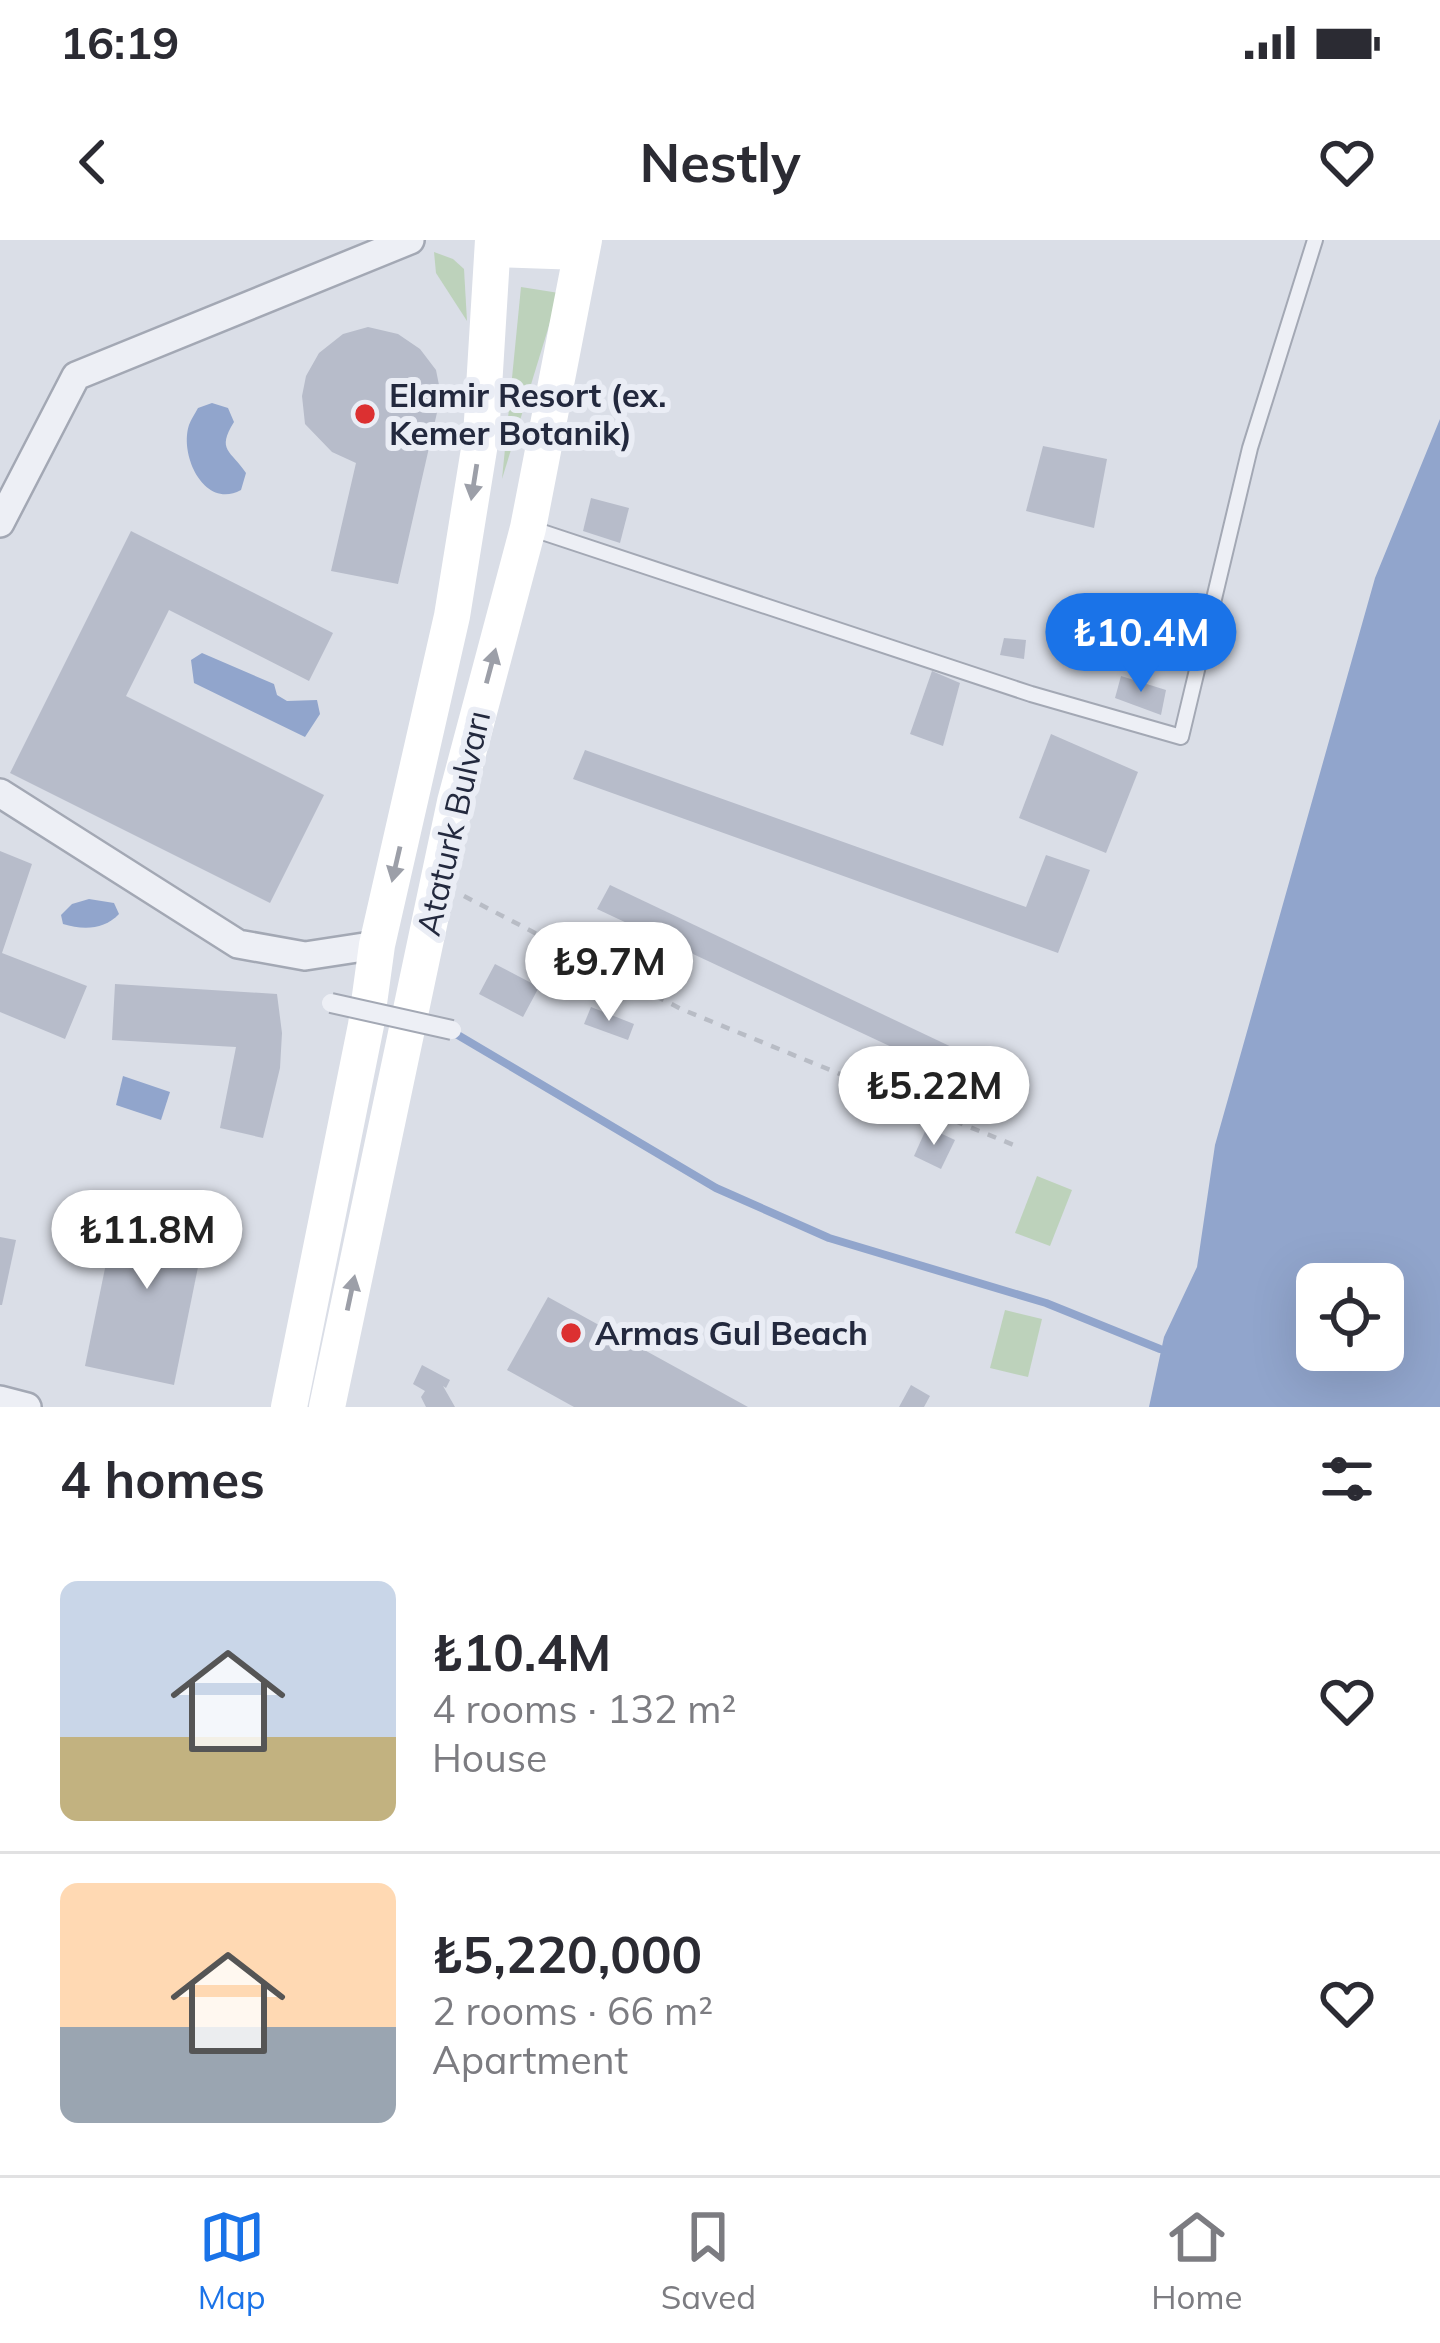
<!DOCTYPE html>
<meta charset="utf-8">
<style>
body{margin:0;font-family:Mulish,sans-serif;background:#f2f2f3;color:#2b2b33;height:100vh;display:flex;flex-direction:column;font-size:45px;white-space:nowrap}
*{box-sizing:border-box;margin:0}
p{font-size:39px;color:#7c7c81}
.icon{flex:none;width:66px;height:66px;fill:none;stroke:currentColor;stroke-width:2;stroke-linecap:round;stroke-linejoin:round}
.map{position:relative;height:1167px;overflow:hidden}
.sheet{display:flex;flex-direction:column;background:#fff;flex:1}
.sheet>*{flex:none}
.tools{position:absolute;left:1296px;top:1023px;display:grid;gap:24px}
.tools a{display:grid;place-items:center;width:108px;height:108px;border-radius:18px;background:#fff;box-shadow:0 12px 48px #0002;font-size:60px}
.price{position:absolute;translate:-50% -102px;padding:0 27px;border-radius:42px;background:#fff;color:#222;font-size:39px;line-height:78px;filter:drop-shadow(0 3px 6px #0008)}
.price::after{content:'';position:absolute;left:50%;top:72px;width:36px;height:27px;margin-left:-18px;background:inherit;clip-path:polygon(0 0,100% 0,50% 100%)}
.price.on{background:#1a73e8;color:#fff}
ul{padding:0;list-style:none}
li{display:flex;align-items:center;gap:36px;height:300px;padding:0 60px}
li+li{border-top:3px solid #e1e1e2}
li span{display:grid;place-items:center;flex:none;width:336px;height:240px;border-radius:18px;color:#555}
li>.icon{margin-inline-start:auto}
span .icon{width:144px;height:144px;fill:#fffc;stroke-width:1}
li b{font-size:51px}
h2{display:flex;justify-content:space-between;align-items:center;height:144px;padding:0 60px;font-size:51px}
.status{display:flex;justify-content:space-between;align-items:center;height:84px;padding:0 60px;background:#fff;direction:ltr}
.status svg{height:33px;fill:currentColor}
header{display:flex;justify-content:space-between;align-items:center;height:156px;padding:0 60px;background:#fff;font-size:54px;font-weight:700}
.menu{display:flex;justify-content:space-around;align-items:center;height:168px;border-top:3px solid #e1e1e2;background:#fff;font-size:33px;color:#7c7c81}
.menu a{display:grid;justify-items:center;gap:6px}
.menu .on{color:#1a73e8}
.map>svg:first-child{display:block}
</style>
<div class="status"><b>16:19</b><svg viewBox="0 0 49 12"><path d="M0 12V9h3v3zM5 12V6h3v6zM10 12V3h3v9zM15 12V0h3v12zM26 1h20v11H26zM47 4h2v5h-2z"/></svg></div>
<header><svg class="icon" aria-label="back" viewBox="0 0 24 24"><path d="M15 5l-7 7 7 7"/></svg>Nestly<svg class="icon" aria-label="heart" viewBox="0 0 24 24"><path d="M12 20l-8-8c-3-5 5-10 8-4 3-6 11-1 8 4z"/></svg></header>
<div class="map">
<svg width="1440" height="1167" viewBox="0 0 1440 1167">
<rect width="100%" height="100%" fill="#dadee7"/>
<!-- green -->
<g fill="#bdd2bb">
<polygon points="434,12 453,19 464,29 467,81 436,33"/>
<polygon points="521,47 559,53 502,239"/>
<polygon points="1037,936 1072,950 1050,1006 1015,993"/>
<polygon points="1005,1070 1042,1079 1028,1137 990,1128"/>
</g>
<!-- water -->
<g fill="#91a5cc" fill-rule="evenodd">
<path d="M212,163L228,168L234,182C216,211 231,210 246,233L241,250C205,270 179,216 189,185C191,179 195,174 198,168Z"/>
<path d="M1440,179V1167H1149L1164,1097L1197,1027L1215,905L1375,338ZM1317,1044H1383V1110H1317Z"/>
<polygon points="202,413 274,444 277,455 287,461 317,460 320,474 305,497 194,443 191,420"/>
<path d="M89,659L114,663L119,674C104,690 83,690 63,684L61,675L72,664Z"/>
<polygon points="123,836 170,852 161,880 116,865"/>
</g>
<g fill="none" stroke-linecap="round" stroke-linejoin="round">
<!-- stream -->
<polyline stroke="#91a5cc" stroke-width="8" points="451,791 716,948 829,998 1046,1063 1160,1109"/>
</g>
<!-- building -->
<g fill="#b7bcca">
<polygon points="368,87 398,94 420,109 436,130 441,155 398,344 331,331 356,223 332,212 305,184 302,156 306,136 319,113 343,94"/>
<polygon points="1043,206 1107,219 1094,288 1026,271"/>
<polygon points="591,258 629,268 620,303 583,291"/>
<polygon points="131,291 333,393 309,441 169,370 126,456 324,555 270,663 10,533"/>
<polygon points="1004,398 1026,400 1024,419 1000,415"/>
<polygon points="932,431 960,443 943,506 910,494"/>
<polygon points="1121,436 1166,450 1161,475 1115,458"/>
<polygon points="1051,494 1138,532 1106,613 1019,578"/>
<polygon points="585,510 1026,667 1046,615 1090,630 1058,713 573,539"/>
<polygon points="0,611 32,624 2,713 87,746 65,799 0,772"/>
<polygon points="610,645 1017,838 1007,861 597,669"/>
<polygon points="495,724 539,747 523,777 479,754"/>
<polygon points="115,744 277,754 282,793 280,828 263,898 220,888 236,807 112,800"/>
<polygon points="591,767 634,784 628,800 584,784"/>
<polygon points="927,887 955,900 941,929 914,916"/>
<polygon points="119,960 208,978 174,1145 85,1126"/>
<polygon points="0,997 16,1000 2,1065 0,1065"/>
<polygon points="548,1057 748,1167 574,1167 507,1130"/>
<polygon points="422,1125 450,1140 446,1148 443,1146 455,1167 426,1167 421,1157 425,1151 413,1144"/>
<polygon points="911,1145 930,1156 924,1167 899,1167"/>
</g>
<g fill="none" stroke-linecap="round" stroke-linejoin="round">
<defs>
<polyline id="service" points="533,289 1031,454 1181,497 1250,208 1315,0"/>
<g id="minor">
<polyline points="0,283 76,136 410,0"/>
<polyline points="0,553 238,704 305,716 377,705"/>
<polyline points="0,1160 27,1167"/>
</g>
</defs>
<!-- service casing -->
<use href="#service" stroke="#a3a8b4" stroke-width="18"/>
<!-- minor casing -->
<use href="#minor" stroke="#a3a8b4" stroke-width="32"/>
<!-- path -->
<polyline stroke="#b8bcc5" stroke-width="4.5" stroke-dasharray="9 9" stroke-linecap="butt" points="464,656 681,769 1021,908"/>
<!-- service -->
<use href="#service" stroke="#edeff5" stroke-width="14"/>
<!-- minor -->
<use href="#minor" stroke="#edeff5" stroke-width="27"/>
<!-- secondary -->
<g stroke="#fff" stroke-width="36">
<polyline points="493,9 581,12"/>
<polyline points="289,1167 366,785 377,705 452,376 481,197 493,0"/>
<polyline points="327,1167 455,562 528,288 584,0"/>
</g>
<defs>
<polyline id="pedestrian-bridge" points="331,763 452,790"/>
</defs>
<!-- pedestrian-bridge casing -->
<use href="#pedestrian-bridge" stroke="#a3a8b4" stroke-width="22" stroke-linecap="butt"/>
<!-- pedestrian-bridge -->
<use href="#pedestrian-bridge" stroke="#edeff5" stroke-width="18"/>
</g>
<!-- one-way arrows -->
<defs><path id="oneway-solid" d="M-6-.8H1V-3.2L6.5 0L1 3.2V.8H-6Z" transform="scale(3)"/></defs>
<g fill="#9c9fa8">
<use href="#oneway-solid" transform="translate(474 242) rotate(99)"/>
<use href="#oneway-solid" transform="translate(491 426) rotate(-75)"/>
<use href="#oneway-solid" transform="translate(396 624) rotate(103)"/>
<use href="#oneway-solid" transform="translate(351 1053) rotate(-78)"/>
</g>
<!-- markers -->
<g fill="#dc3031" stroke="#eaedf5" stroke-width="4.5">
<circle cx="365" cy="174" r="12"/>
<circle cx="571" cy="1093" r="12"/>
</g>
<g text-anchor="middle" stroke-width="12" stroke-linejoin="round" paint-order="stroke">
<!-- poi labels -->
<g font-size="33" font-weight="bold" fill="#23293e" stroke="#eaedf5" text-anchor="start">
<text x="389" y="167">Elamir Resort (ex.<tspan x="389" dy="38">Kemer Botanik)</tspan></text>
<text x="595" y="1105">Armas Gul Beach</text>
</g>
<!-- street labels -->
<g font-size="33" fill="#23293e" stroke="#eaedf5">
<text transform="translate(453 583) rotate(-77)" y="12">Ataturk Bulvarı</text>
</g>
</g>
</svg>
<div class="tools">
<a><svg class="icon" aria-label="locate" viewBox="0 0 24 24"><circle cx="12" cy="12" r="6"/><path d="M12 2v4M12 18v4M2 12h4M18 12h4"/></svg></a>
</div>
<b class="price on" style="left:1141px;top:455px">₺10.4M</b>
<b class="price" style="left:609px;top:784px">₺9.7M</b>
<b class="price" style="left:934px;top:908px">₺5.22M</b>
<b class="price" style="left:147px;top:1052px">₺11.8M</b>
</div>
<section class="sheet">
<h2>4 homes<svg class="icon" aria-label="filters" viewBox="0 0 24 24"><path d="M4 7h16M4 17h16"/><circle cx="9" cy="7" r="2"/><circle cx="15" cy="17" r="2"/></svg></h2>
<ul>
<li><span style="background:linear-gradient(#c9d6e8 65%,#c2b280 0)"><svg class="icon" aria-label="home" viewBox="0 0 24 24"><path d="M3 11l9-7 9 7M6 9v11h12V9"/></svg></span><div><b>₺10.4M</b><p>4 rooms · 132 m²</p><p>House</p></div><svg class="icon" aria-label="heart" viewBox="0 0 24 24"><path d="M12 20l-8-8c-3-5 5-10 8-4 3-6 11-1 8 4z"/></svg></li>
<li><span style="background:linear-gradient(#ffd9b3 60%,#9aa5b1 0)"><svg class="icon" aria-label="home" viewBox="0 0 24 24"><path d="M3 11l9-7 9 7M6 9v11h12V9"/></svg></span><div><b>₺5,220,000</b><p>2 rooms · 66 m²</p><p>Apartment</p></div><svg class="icon" aria-label="heart" viewBox="0 0 24 24"><path d="M12 20l-8-8c-3-5 5-10 8-4 3-6 11-1 8 4z"/></svg></li>
</ul>
</section>
<nav class="menu">
<a class="on"><svg class="icon" aria-label="map" viewBox="0 0 24 24"><path d="M3 6l6-2 6 2 6-2v14l-6 2-6-2-6 2zM9 4v14M15 6v14"/></svg>Map</a>
<a><svg class="icon" aria-label="saved" viewBox="0 0 24 24"><path d="M7 4h10v16l-5-4-5 4z"/></svg>Saved</a>
<a><svg class="icon" aria-label="home" viewBox="0 0 24 24"><path d="M3 11l9-7 9 7M6 9v11h12V9"/></svg>Home</a>
</nav>
